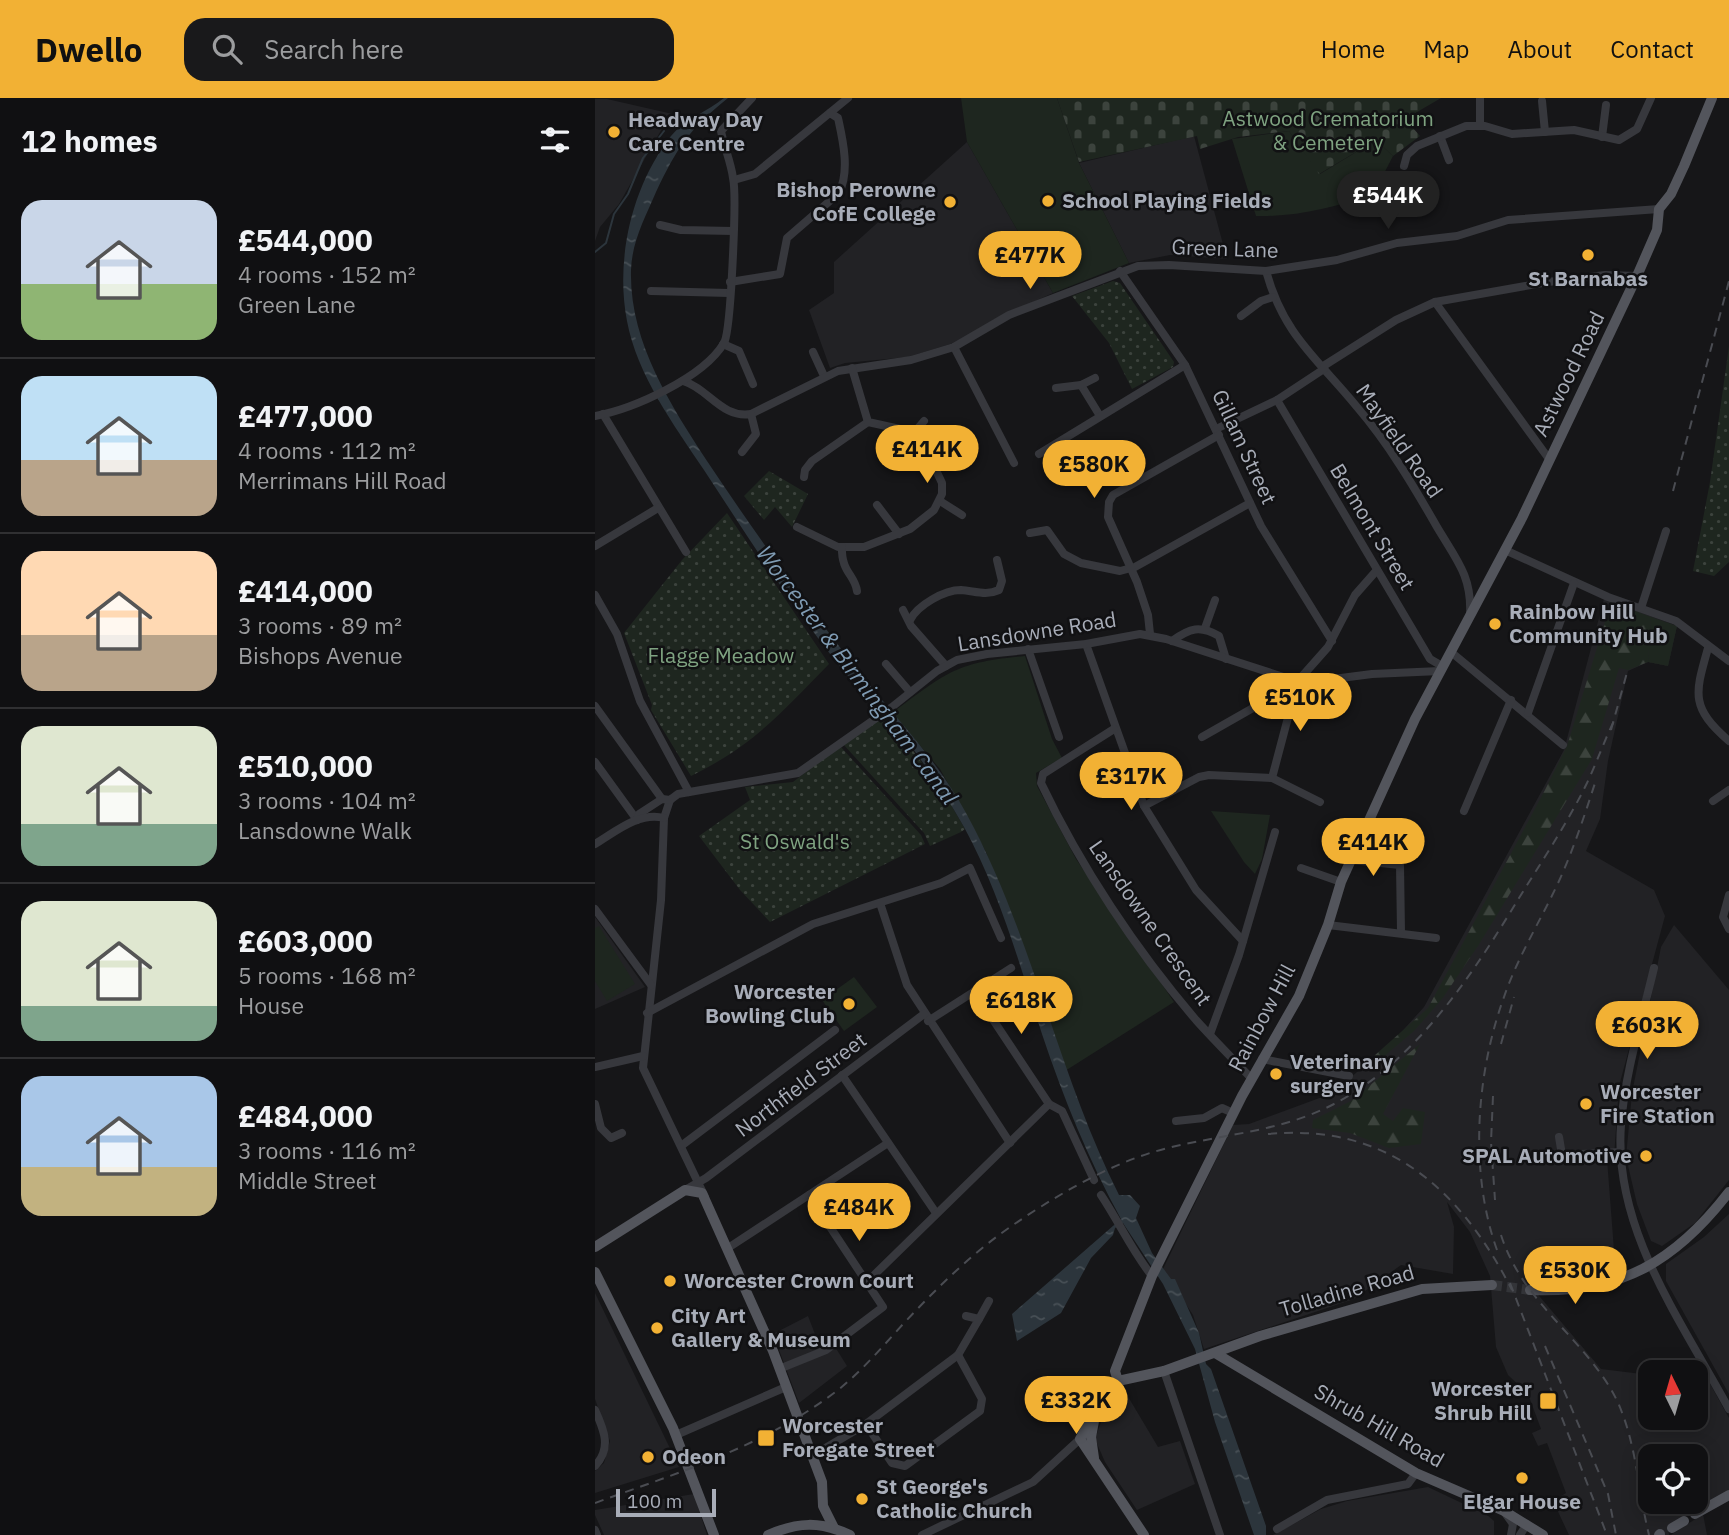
<!DOCTYPE html>
<meta charset="utf-8">
<style>
body{margin:0;font-family:"IBM Plex Sans",sans-serif;background:#19191b;color:#f1f3f6;height:100vh;display:flex;flex-direction:column;font-size:26px;white-space:nowrap}
*{box-sizing:border-box;margin:0}
p{font-size:23px;color:#9c9d9f}
.icon{flex:none;width:38px;height:38px;fill:none;stroke:currentColor;stroke-width:2;stroke-linecap:round;stroke-linejoin:round}
.map{position:relative;flex:1;overflow:hidden}
.side{display:flex;flex-direction:column;background:#101012;width:595px}
.side>*{flex:none}
.needle{width:46px;rotate:355deg}
.controls{position:absolute;left:1043px;top:1262px;display:grid;gap:14px}
.controls a{display:grid;place-items:center;width:70px;height:70px;border-radius:14px;background:#101012;box-shadow:0 4px 18px #0003,0 0 0 2px #303032;font-size:35px}
.scale{position:absolute;left:21px;bottom:18px;width:100px;box-sizing:border-box;padding-left:7px;border:4px solid #a8adb8;border-top:0;font-size:19px;line-height:24px;white-space:nowrap;color:#a8adb8;-webkit-text-stroke:5px #111113;paint-order:stroke}
.price{position:absolute;translate:-50% -60px;padding:0 16px;border-radius:24px;background:#f2b134;color:#111;font-size:23px;line-height:46px;filter:drop-shadow(0 2px 4px #0008)}
.price::after{content:'';position:absolute;left:50%;top:42px;width:21px;height:16px;margin-left:-10px;background:inherit;clip-path:polygon(0 0,100% 0,50% 100%)}
.price.on{background:#222;color:#fff}
ul{padding:0;list-style:none}
li{display:flex;align-items:center;gap:21px;height:175px;padding:0 21px}
li+li{border-top:2px solid #303032}
li span{display:grid;place-items:center;flex:none;width:196px;height:140px;border-radius:21px;color:#555}
li>.icon{margin-inline-start:auto}
span .icon{width:84px;height:84px;fill:#fffc;stroke-width:1}
li b{font-size:30px}
h2{display:flex;justify-content:space-between;align-items:center;height:84px;padding:0 21px;font-size:30px}
header{display:flex;align-items:center;gap:42px;box-sizing:border-box;height:98px;padding:0 35px;background:#f2b134;color:#111}
header strong{font-size:33px}
nav{display:flex;gap:38px;margin-inline-start:auto;font-size:24px}
.search{width:490px;height:63px;background:#19191b;display:flex;align-items:center;gap:18px;box-sizing:border-box;padding:0 24px;border-radius:21px;color:#9c9d9f;font-size:26px}
main{display:flex;flex:1;min-height:0}
.map>svg:first-child{display:block}
</style>
<header>
<strong>Dwello</strong>
<div class="search"><svg class="icon" aria-label="search" viewBox="0 0 24 24"><circle cx="10" cy="10" r="6"/><path d="M15 15l6 6"/></svg>Search here</div>
<nav><a>Home</a><a>Map</a><a>About</a><a>Contact</a></nav>
</header>
<main>
<section class="side">
<h2>12 homes<svg class="icon" aria-label="filters" viewBox="0 0 24 24"><path d="M4 7h16M4 17h16"/><circle cx="9" cy="7" r="2"/><circle cx="15" cy="17" r="2"/></svg></h2>
<ul>
<li><span style="background:linear-gradient(#c9d6e8 60%,#8fb573 0)"><svg class="icon" aria-label="home" viewBox="0 0 24 24"><path d="M3 11l9-7 9 7M6 9v11h12V9"/></svg></span><div><b>£544,000</b><p>4 rooms · 152 m²</p><p>Green Lane</p></div></li>
<li><span style="background:linear-gradient(#bfe0f5 60%,#b9a48a 0)"><svg class="icon" aria-label="home" viewBox="0 0 24 24"><path d="M3 11l9-7 9 7M6 9v11h12V9"/></svg></span><div><b>£477,000</b><p>4 rooms · 112 m²</p><p>Merrimans Hill Road</p></div></li>
<li><span style="background:linear-gradient(#ffd9b3 60%,#b9a48a 0)"><svg class="icon" aria-label="home" viewBox="0 0 24 24"><path d="M3 11l9-7 9 7M6 9v11h12V9"/></svg></span><div><b>£414,000</b><p>3 rooms · 89 m²</p><p>Bishops Avenue</p></div></li>
<li><span style="background:linear-gradient(#dfe7d0 70%,#7fa58c 0)"><svg class="icon" aria-label="home" viewBox="0 0 24 24"><path d="M3 11l9-7 9 7M6 9v11h12V9"/></svg></span><div><b>£510,000</b><p>3 rooms · 104 m²</p><p>Lansdowne Walk</p></div></li>
<li><span style="background:linear-gradient(#dfe7d0 75%,#7fa58c 0)"><svg class="icon" aria-label="home" viewBox="0 0 24 24"><path d="M3 11l9-7 9 7M6 9v11h12V9"/></svg></span><div><b>£603,000</b><p>5 rooms · 168 m²</p><p>House</p></div></li>
<li><span style="background:linear-gradient(#a9c7e8 65%,#c2b280 0)"><svg class="icon" aria-label="home" viewBox="0 0 24 24"><path d="M3 11l9-7 9 7M6 9v11h12V9"/></svg></span><div><b>£484,000</b><p>3 rooms · 116 m²</p><p>Middle Street</p></div></li>
</ul>
</section>
<div class="map">
<svg width="1134" height="1437" viewBox="0 0 1134 1437">
<defs>
<pattern id="forest-firs" width="22" height="20" patternUnits="userSpaceOnUse" patternTransform="scale(1.75)"><rect width="22" height="20" fill="#1e261f"/><path d="M5 1l3.5 6h-7zM16 11l3.5 6h-7z" fill="#3c433d"/></pattern>
<pattern id="cemetery-stones" width="16" height="16" patternUnits="userSpaceOnUse" patternTransform="scale(1.75)"><rect width="16" height="16" fill="#1e261f"/><path d="M2 7V4a2 2 0 0 1 4 0v3zM10 15v-3a2 2 0 0 1 4 0v3z" fill="#3c433d"/></pattern>
<pattern id="park-dots" width="8" height="8" patternUnits="userSpaceOnUse" patternTransform="scale(1.75)"><rect width="8" height="8" fill="#1e261f"/><path d="M2 2h.1M6 6h.1" fill="none" stroke="#3c433d" stroke-width="1.8" stroke-linecap="round"/></pattern>
<pattern id="water-ripples" width="26" height="14" patternUnits="userSpaceOnUse" patternTransform="scale(1.75)"><rect width="26" height="14" fill="#2c353c"/><path d="M2 4q2-2 4 0t4 0M15 11q2-2 4 0t4 0" fill="none" stroke="#485056"/></pattern>
</defs>
<rect width="100%" height="100%" fill="#161618"/>
<!-- built -->
<g fill="#222225" fill-rule="evenodd">
<polygon points="0,1 12,1 82,17 76,31 69,27 24,106 5,129 0,143"/>
<polygon points="599,38 632,161 575,157 534,165 484,65"/>
<polygon points="372,44 458,195 398,222 362,244 313,259 250,265 235,270 214,212 239,195 239,164"/>
<path d="M1009,501L1082,528L1073,568L1053,564L1033,573L1013,663L1005,721L991,753L1059,792L1070,818L1024,988L1019,1059L1012,1061L1021,1178L977,1187L972,1184L934,1186L1006,1271L1055,1277V1320H1101V1275L1108,1273L1134,1320V1395L1073,1428L1074,1437H974L958,1403L971,1395L952,1345L943,1348L937,1335L946,1331L933,1296L913,1277L901,1249L895,1178L875,1134L852,1104L859,1129L858,1176L806,1167L759,1201L609,1251L598,1217L568,1171L638,1027L654,1026L738,995L802,939L829,909L969,652ZM1055,1358H1101V1404H1055Z"/>
<polygon points="0,819 50,889 0,911"/>
<polygon points="1079,827 1134,892 1134,1082 1100,1125 1067,1148 1056,1143 1042,1106 1031,1059 1037,995 1066,849"/>
<polygon points="1134,1116 1134,1296 1071,1183 1071,1166 1109,1139"/>
<polygon points="0,1195 84,1369 0,1395 0,1373 9,1365 15,1343 0,1301"/>
<polygon points="213,1218 225,1249 237,1244 252,1268 204,1305 178,1236"/>
<polygon points="532,1297 563,1349 585,1343 600,1386 542,1412 510,1364 500,1341 507,1321"/>
<polygon points="833,1389 892,1417 899,1423 899,1437 678,1437 726,1411 752,1403"/>
<polygon points="99,1396 112,1437 9,1437 0,1417 0,1412"/>
<polygon points="1108,1416 1112,1437 1076,1437"/>
</g>
<!-- green -->
<g fill="#1e261f">
<polygon points="366,0 462,0 484,65 534,165 458,195 372,44"/>
<path d="M694,33L725,76L781,42L798,58L778,97C738,109 703,119 661,118L637,41Z"/>
<polygon points="1056,519 1082,528 1073,568 1053,564"/>
<path d="M430,558L457,641L467,660L441,675L442,688L481,761L579,904L470,973L391,754L345,671L297,615C352,574 361,564 430,558Z"/>
<polygon points="616,713 675,717 667,761 660,776 649,764"/>
<polygon points="4,828 40,886 12,903 0,883 0,830"/>
<polygon points="259,879 282,909 249,933 227,902"/>
</g>
<!-- forest -->
<g fill="url(#forest-firs)">
<polygon points="1016,504 1056,519 1053,564 1033,572 1024,570 997,661 883,848 847,901 819,933 780,966 779,958 833,910 950,692 972,648"/>
<polygon points="825,946 788,1016 798,1023 808,1010 830,1014 826,1046 794,1050 755,1035 717,1030 718,1022 756,1003"/>
</g>
<!-- cemetery -->
<polygon fill="url(#cemetery-stones)" points="462,0 846,0 810,21 825,38 798,58 781,42 724,76 694,33 643,39 605,51 602,38 484,64"/>
<!-- park -->
<g fill="url(#park-dots)">
<polygon points="518,183 525,185 579,264 578,269 537,291 514,245 477,198"/>
<polygon points="1134,248 1134,464 1119,478 1098,473 1115,384"/>
<polygon points="174,373 213,396 197,429 180,409 169,422 149,398"/>
<path d="M132,415L234,566C186,615 159,647 96,678L56,612L57,607L29,535L87,462Z"/>
<polygon points="291,616 349,695 370,731 366,734 335,748 329,735 248,646"/>
<polygon points="245,648 326,737 330,746 175,824 145,792 104,738 155,702 150,689 198,684"/>
</g>
<!-- water -->
<path fill="url(#water-ripples)" d="M129,0H133C94,31 82,50 61,94C50,120 37,143 36,172C34,243 75,306 112,363C160,435 210,505 264,574C301,620 343,663 371,715C437,835 462,974 524,1097H535L545,1108L541,1120L557,1155L576,1181H580L604,1235L611,1266L616,1271L671,1428V1437H659L620,1324L600,1251L568,1186L528,1125L520,1130L518,1137L496,1160L466,1215L422,1243L417,1216L526,1121C494,1063 468,999 447,936C424,865 405,795 369,729C347,690 320,652 292,617C278,600 260,587 246,570C196,507 153,439 109,372C79,327 42,277 32,223C20,161 37,88 76,38C89,22 113,13 129,0Z"/>
<g fill="none" stroke-linecap="round" stroke-linejoin="round">
<!-- stream -->
<polyline stroke="#2c353c" stroke-width="2" points="0,154 11,145 19,116 33,96 48,60 69,33"/>
<!-- major-tunnel -->
<polyline stroke="#333438" stroke-width="10" stroke-dasharray="10 5" stroke-linecap="butt" points="897,1187 935,1192"/>
<!-- minor -->
<g stroke="#37383d" stroke-width="8">
<polyline points="947,3 950,34"/>
<polyline points="885,28 885,0"/>
<polyline points="845,38 854,62"/>
<polyline points="1007,39 1011,7"/>
<polyline points="809,68 812,57 822,48 871,28 890,28 917,36 979,32 1024,42 1042,31 1056,0"/>
<polyline points="139,82 160,76 253,0"/>
<polyline points="65,127 86,132 138,133"/>
<polyline points="525,173 590,267 666,428 737,543"/>
<path d="M671,173C689,238 722,260 762,309C793,345 818,387 842,429C861,461 877,478 875,516"/>
<path d="M135,184L185,176L192,140L244,95C255,73 248,43 243,20L235,15"/>
<polyline points="56,193 134,195"/>
<polyline points="840,204 954,361"/>
<polyline points="646,218 666,203 678,199"/>
<polyline points="128,246 144,253 158,286"/>
<polyline points="359,249 419,365"/>
<polyline points="218,254 229,278"/>
<path d="M88,283C113,290 127,321 156,316L243,273L316,262L359,249L414,217L543,168L574,167L671,173L742,162L802,145L862,138L913,122L1064,111"/>
<polyline points="486,287 505,318"/>
<polyline points="461,290 486,287 500,280"/>
<polyline points="682,302 835,561 847,568"/>
<polyline points="8,316 91,454"/>
<path d="M0,318C38,311 108,280 129,245C136,233 142,97 138,80C136,64 129,49 126,33L157,0"/>
<polyline points="621,331 682,302 729,271 730,267 801,222 840,204 953,184 1010,177 1042,178"/>
<polyline points="319,335 329,323"/>
<polyline points="147,354 161,336 156,316"/>
<polyline points="444,356 590,267"/>
<polyline points="209,379 210,372 217,363 273,324"/>
<polyline points="345,403 367,417"/>
<polyline points="282,407 304,436"/>
<polyline points="202,429 243,449 269,449 315,431 339,412 347,396 347,385 329,347 314,333 273,324 257,270"/>
<polyline points="435,435 452,432 469,456 486,465 525,473 540,469 655,405"/>
<polyline points="0,448 63,410"/>
<path d="M247,449C246,474 260,477 262,493"/>
<polyline points="910,452 1013,499 1081,523 1134,563"/>
<polyline points="0,497 22,536 45,603 94,694"/>
<polyline points="1046,510 1071,433"/>
<polyline points="308,512 316,528 351,568"/>
<path d="M315,522C323,507 349,492 366,492C380,493 391,498 404,492L407,483L402,462"/>
<polyline points="610,530 620,502"/>
<polyline points="555,536 553,517 542,484 513,419 514,404 518,397 624,337"/>
<path d="M577,543C595,530 605,527 624,538L631,561"/>
<polyline points="491,546 549,708 601,792 648,843"/>
<path d="M1113,550C1100,596 1095,609 1134,643"/>
<polyline points="433,551 464,639"/>
<polyline points="856,554 968,647"/>
<polyline points="291,566 315,594"/>
<polyline points="702,584 733,549 760,497 782,472"/>
<polyline points="0,608 67,701"/>
<polyline points="933,615 979,485"/>
<path d="M519,631L448,676L446,685C486,769 541,852 601,922C619,942 638,961 656,980"/>
<polyline points="607,639 693,590"/>
<polyline points="0,664 42,722"/>
<polyline points="677,680 695,612 694,582"/>
<polyline points="75,702 69,720 66,802 48,970 110,1099"/>
<polyline points="1118,703 1134,692"/>
<polyline points="549,708 604,679 614,677 677,680 725,704"/>
<polyline points="869,713 916,602"/>
<polyline points="42,722 44,716 67,701 75,702 83,696 203,675 297,609 342,573 362,562 392,556 491,546 545,536 571,541 707,585 777,576 845,573"/>
<path d="M0,746C20,734 45,713 69,720"/>
<polyline points="756,762 805,767 806,834"/>
<polyline points="706,770 746,784"/>
<polyline points="1134,797 1128,819 1134,831"/>
<polyline points="285,805 312,887 415,1045"/>
<polyline points="0,811 56,887"/>
<polyline points="733,827 841,840"/>
<path d="M1059,870C1047,921 1030,974 1026,1027C1018,1131 1087,1224 1134,1311"/>
<polyline points="379,893 454,1006"/>
<polyline points="52,915 218,826 346,785 375,770 406,840"/>
<polyline points="333,923 416,870"/>
<polyline points="615,936 644,857 680,734"/>
<polyline points="667,961 754,978"/>
<polyline points="0,969 48,958"/>
<polyline points="247,977 341,1115"/>
<polyline points="0,1006 6,1030 16,1040 27,1035"/>
<polyline points="454,1006 467,1013 499,1082"/>
<polyline points="581,1023 609,1020 627,1010 638,1015"/>
<polyline points="964,1039 967,1057 1025,1054"/>
<polyline points="86,1048 240,932"/>
<polyline points="90,1092 111,1080 329,916"/>
<path d="M506,1097C524,1124 537,1153 557,1178"/>
<polyline points="133,1150 293,1045"/>
<polyline points="273,1183 454,1006"/>
<polyline points="384,1221 394,1203"/>
<polyline points="184,1271 231,1252 288,1209 214,1097"/>
<polyline points="569,1273 625,1437"/>
<path d="M0,1312C9,1332 17,1350 0,1368"/>
<polyline points="271,1326 363,1257 384,1221 371,1218"/>
<polyline points="81,1337 191,1289"/>
<polyline points="217,1358 271,1326 297,1365 310,1368 385,1313 387,1301 363,1257"/>
<polyline points="910,1415 918,1426 916,1437"/>
<polyline points="682,1431 732,1402 813,1386 821,1375"/>
<polyline points="0,1432 2,1437"/>
<polyline points="327,1437 438,1384 485,1341"/>
<polyline points="925,1437 932,1426"/>
</g>
<!-- major -->
<g stroke="#53555c" stroke-width="10">
<polyline points="0,1149 90,1092 107,1095 178,1253 227,1384 228,1408 239,1430"/>
<polyline points="0,1174 78,1330 119,1437"/>
<path d="M935,1192C1025,1196 1080,1164 1134,1094"/>
<polyline points="620,1255 821,1375 909,1413 948,1437"/>
<polyline points="523,1283 520,1273 557,1178 647,998 704,898 733,827 746,784 820,621 927,420 1042,178 1062,132 1064,111 1076,96 1089,68 1117,0"/>
<polyline points="499,1323 496,1339 499,1360"/>
<polyline points="1100,1416 1134,1397"/>
<polyline points="1077,1430 1089,1423"/>
<path d="M173,1437C203,1424 225,1423 255,1437"/>
<polyline points="549,1437 485,1341 515,1289 523,1283 569,1273 665,1238 827,1191 897,1187"/>
<polyline points="1064,1437 1065,1436"/>
</g>
<!-- rail -->
<g stroke="#4a4c52" stroke-width="2" stroke-dasharray="9 7" stroke-linecap="butt">
<polyline points="1078,393 1134,183"/>
<polyline points="1016,632 1033,571"/>
<polyline points="906,946 919,899"/>
<polyline points="898,998 896,1044 900,1102"/>
<path d="M673,1036C793,1025 865,1091 917,1192"/>
<path d="M906,1137C926,1200 980,1234 1014,1288C1041,1331 1042,1389 1054,1437"/>
<path d="M902,1152C874,1074 881,976 909,899C923,858 946,822 964,783C979,750 990,716 1001,682"/>
<polyline points="915,1185 1012,1437"/>
<polyline points="950,1248 1013,1396 1021,1437"/>
<path d="M0,1405C85,1374 170,1348 243,1292C268,1272 287,1249 309,1225C343,1189 377,1155 418,1127C459,1099 508,1070 555,1055C607,1039 661,1037 712,1018C809,982 873,884 924,800C947,763 973,724 992,685C1002,664 1009,643 1019,623"/>
</g>
</g>
<!-- markers -->
<g fill="#f2b134" stroke="#111113" stroke-width="2.5">
<circle cx="19" cy="34" r="7"/>
<circle cx="453" cy="103" r="7"/>
<circle cx="355" cy="104" r="7"/>
<circle cx="993" cy="157" r="7"/>
<circle cx="900" cy="526" r="7"/>
<circle cx="254" cy="906" r="7"/>
<circle cx="681" cy="976" r="7"/>
<circle cx="991" cy="1006" r="7"/>
<circle cx="1051" cy="1058" r="7"/>
<circle cx="75" cy="1183" r="7"/>
<circle cx="62" cy="1230" r="7"/>
<rect x="944" y="1294" width="18" height="18" rx="3.5"/>
<rect x="162" y="1331" width="18" height="18" rx="3.5"/>
<circle cx="53" cy="1359" r="7"/>
<circle cx="927" cy="1380" r="7"/>
<circle cx="267" cy="1401" r="7"/>
</g>
<g text-anchor="middle" stroke-width="5" stroke-linejoin="round" paint-order="stroke">
<!-- park labels -->
<g font-size="21" fill="#7fa381" stroke="#111113">
<text x="733" y="28">Astwood Crematorium<tspan x="733" dy="24">&amp; Cemetery</tspan></text>
<text x="126" y="565">Flagge Meadow</text>
<text x="200" y="751">St Oswald's</text>
</g>
<!-- poi labels -->
<g font-size="21" font-weight="bold" fill="#a8adb8" stroke="#111113" text-anchor="start">
<text x="33" y="29">Headway Day<tspan x="33" dy="24">Care Centre</tspan></text>
<text x="341" y="99" text-anchor="end">Bishop Perowne<tspan x="341" dy="24">CofE College</tspan></text>
<text x="467" y="110">School Playing Fields</text>
<text x="993" y="188" text-anchor="middle">St Barnabas</text>
<text x="914" y="521">Rainbow Hill<tspan x="914" dy="24">Community Hub</tspan></text>
<text x="240" y="901" text-anchor="end">Worcester<tspan x="240" dy="24">Bowling Club</tspan></text>
<text x="695" y="971">Veterinary<tspan x="695" dy="24">surgery</tspan></text>
<text x="1005" y="1001">Worcester<tspan x="1005" dy="24">Fire Station</tspan></text>
<text x="1037" y="1065" text-anchor="end">SPAL Automotive</text>
<text x="89" y="1190">Worcester Crown Court</text>
<text x="76" y="1225">City Art<tspan x="76" dy="24">Gallery &amp; Museum</tspan></text>
<text x="937" y="1298" text-anchor="end">Worcester<tspan x="937" dy="24">Shrub Hill</tspan></text>
<text x="187" y="1335">Worcester<tspan x="187" dy="24">Foregate Street</tspan></text>
<text x="67" y="1366">Odeon</text>
<text x="281" y="1396">St George's<tspan x="281" dy="24">Catholic Church</tspan></text>
<text x="927" y="1411" text-anchor="middle">Elgar House</text>
</g>
<!-- street labels -->
<g font-size="21" fill="#a8adb8" stroke="#111113">
<text transform="translate(630 151) rotate(2)" y="7">Green Lane</text>
<text transform="translate(974 276) rotate(-64)" y="7">Astwood Road</text>
<text transform="translate(804 343) rotate(55)" y="7">Mayfield Road</text>
<text transform="translate(649 349) rotate(65)" y="7">Gillam Street</text>
<text transform="translate(777 429) rotate(59)" y="7">Belmont Street</text>
<text transform="translate(442 534) rotate(-9)" y="7">Lansdowne Road</text>
<text transform="translate(555 825) rotate(55)" y="7">Lansdowne Crescent</text>
<text transform="translate(667 920) rotate(-62)" y="7">Rainbow Hill</text>
<text transform="translate(206 987) rotate(-37)" y="7">Northfield Street</text>
<text transform="translate(752 1193) rotate(-16)" y="7">Tolladine Road</text>
<text transform="translate(784 1328) rotate(30)" y="7">Shrub Hill Road</text>
</g>
<!-- water labels -->
<g font-size="23" font-style="italic" fill="#7f9bb3" stroke="#111113">
<text transform="translate(262 577) rotate(53)" y="8">Worcester &amp; Birmingham Canal</text>
</g>
</g>
</svg>
<div class="controls">
<a><svg class="needle" viewBox="-14 -14 28 28"><path d="M0-13l5 13h-10z" fill="#e53935"/><path d="M0 13l5-13h-10z" fill="#9c9d9f"/></svg></a>
<a><svg class="icon" aria-label="locate" viewBox="0 0 24 24"><circle cx="12" cy="12" r="6"/><path d="M12 2v4M12 18v4M2 12h4M18 12h4"/></svg></a>
</div>
<div class="scale">100 m</div>
<b class="price on" style="left:793px;top:133px">£544K</b>
<b class="price" style="left:435px;top:193px">£477K</b>
<b class="price" style="left:332px;top:387px">£414K</b>
<b class="price" style="left:499px;top:402px">£580K</b>
<b class="price" style="left:705px;top:635px">£510K</b>
<b class="price" style="left:536px;top:714px">£317K</b>
<b class="price" style="left:778px;top:780px">£414K</b>
<b class="price" style="left:426px;top:938px">£618K</b>
<b class="price" style="left:1052px;top:963px">£603K</b>
<b class="price" style="left:264px;top:1145px">£484K</b>
<b class="price" style="left:980px;top:1208px">£530K</b>
<b class="price" style="left:481px;top:1338px">£332K</b>
</div>
</main>
